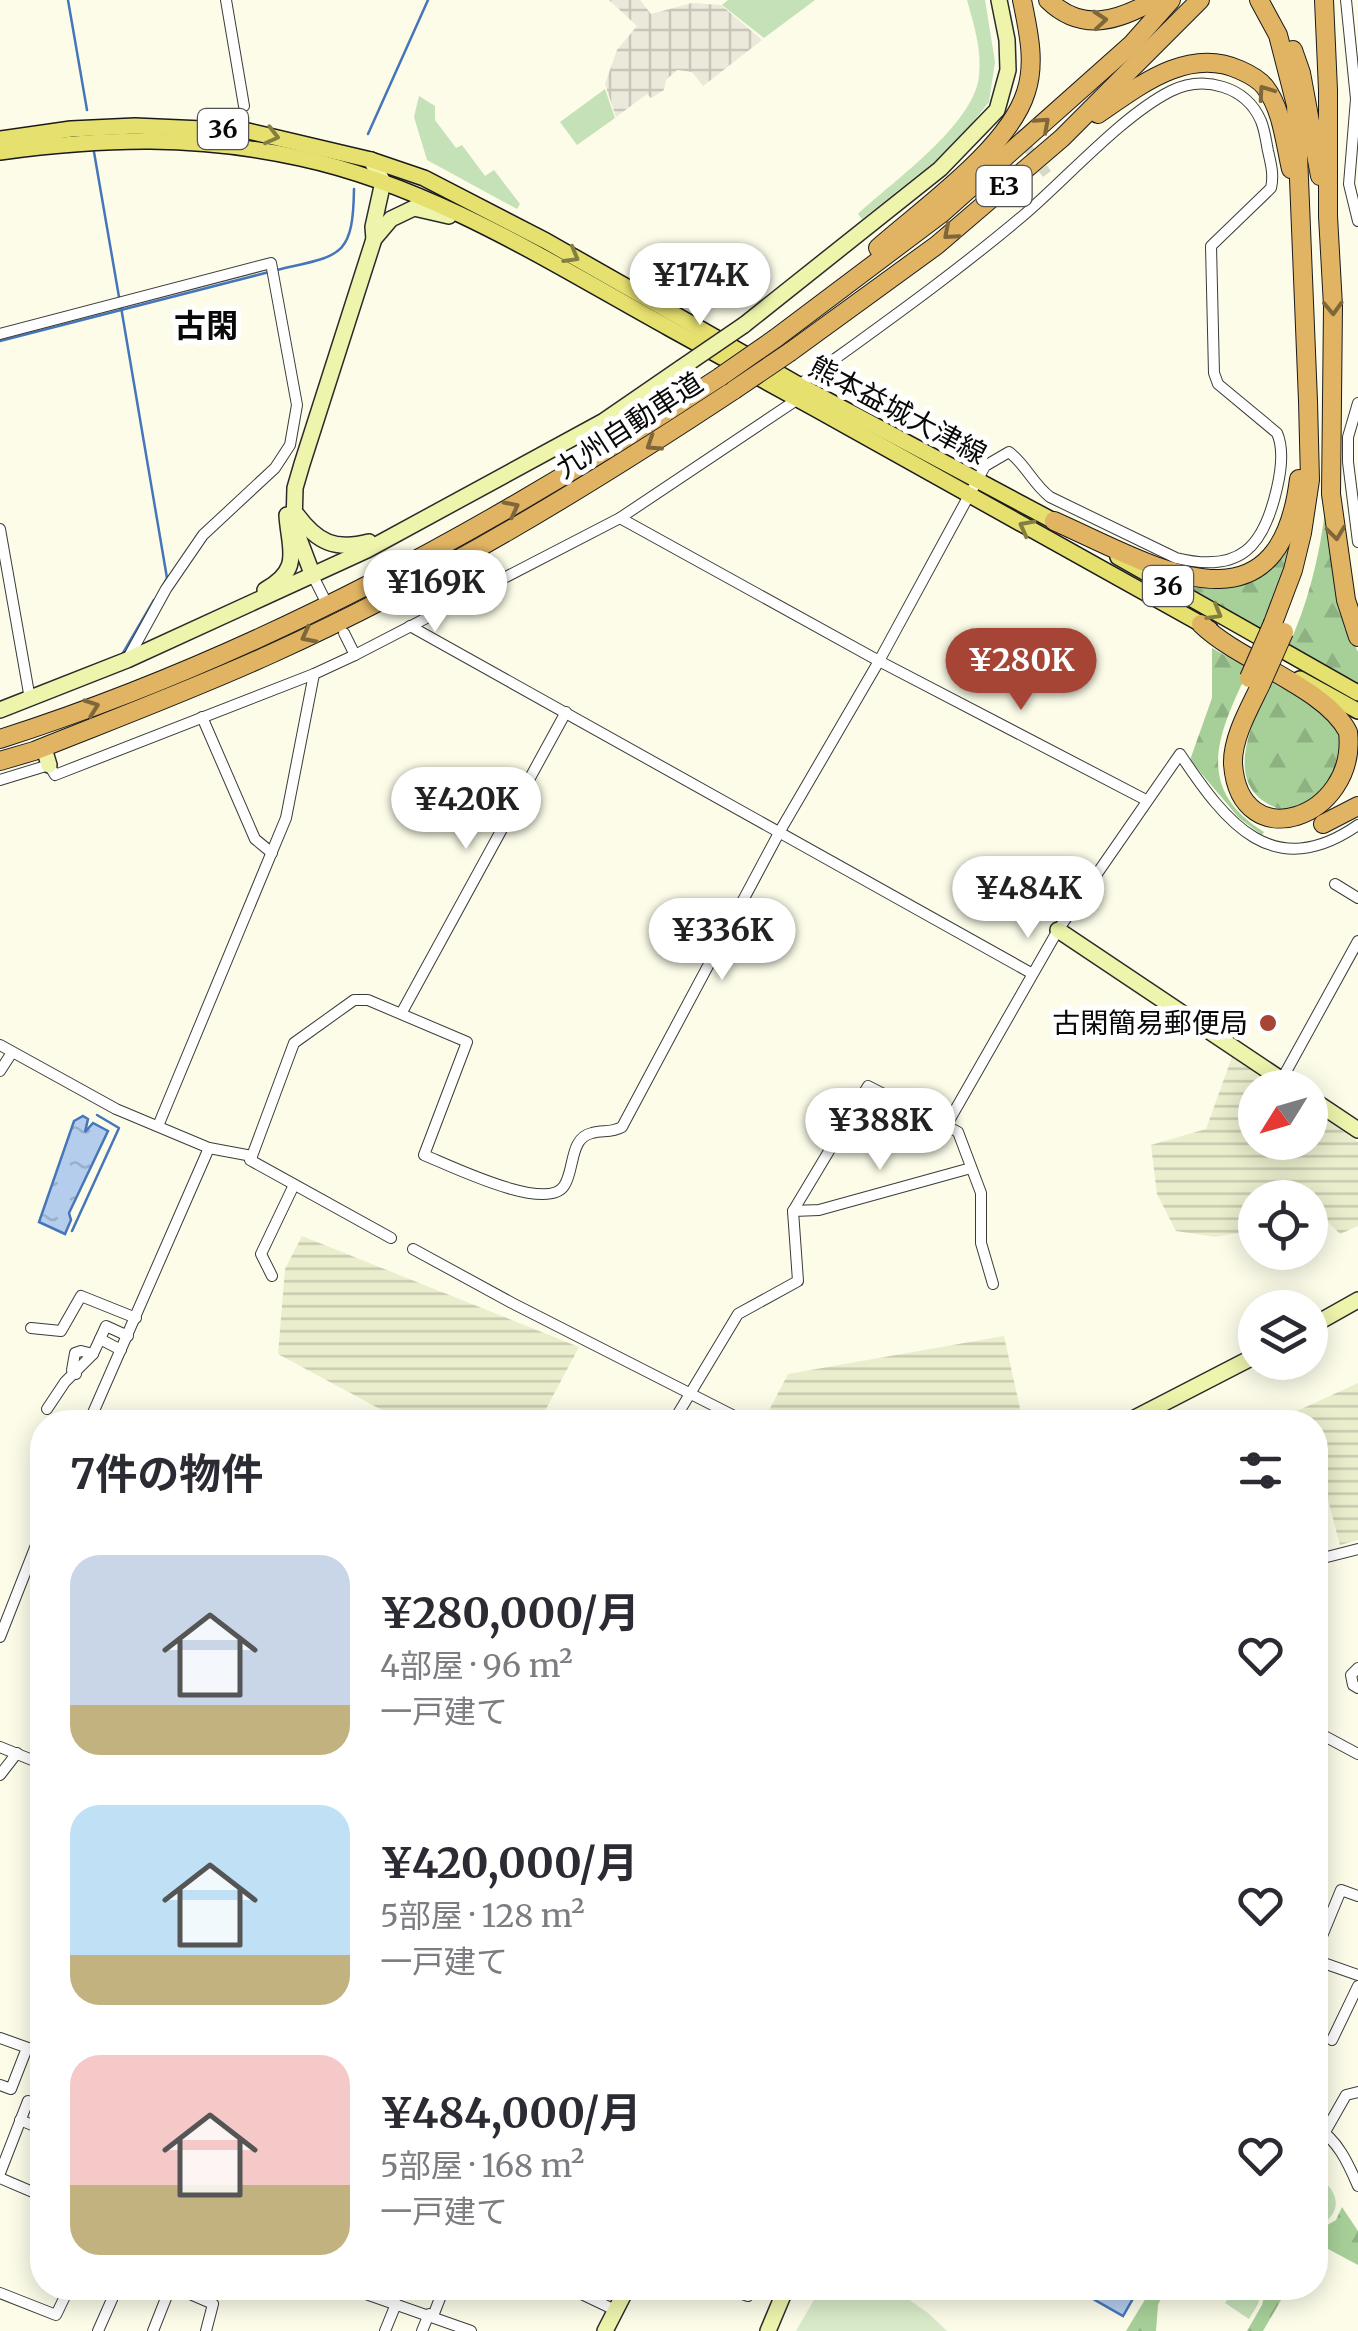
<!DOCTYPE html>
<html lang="ja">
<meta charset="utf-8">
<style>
body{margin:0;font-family:Merriweather,"Noto Sans JP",serif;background:#f7f7f7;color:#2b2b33;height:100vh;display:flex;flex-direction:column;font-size:38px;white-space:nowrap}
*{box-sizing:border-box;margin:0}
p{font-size:32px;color:#7c7c81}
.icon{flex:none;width:55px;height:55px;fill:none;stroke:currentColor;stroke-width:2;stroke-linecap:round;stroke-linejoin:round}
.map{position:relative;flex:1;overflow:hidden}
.sheet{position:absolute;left:30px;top:1410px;width:1298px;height:890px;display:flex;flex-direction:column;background:#fff;border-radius:40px;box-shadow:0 5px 25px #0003}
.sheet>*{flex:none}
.needle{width:65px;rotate:233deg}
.buttons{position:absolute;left:1238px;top:1070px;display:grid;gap:20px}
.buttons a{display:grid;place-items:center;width:90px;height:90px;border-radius:50%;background:#fff;box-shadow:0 5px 25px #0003;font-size:50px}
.price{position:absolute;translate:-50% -85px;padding:0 22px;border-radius:35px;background:#fff;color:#222;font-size:32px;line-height:65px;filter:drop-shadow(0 2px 5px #0008)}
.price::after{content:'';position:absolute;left:50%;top:60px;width:30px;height:22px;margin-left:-15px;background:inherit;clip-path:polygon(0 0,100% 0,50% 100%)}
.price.current{background:#a64535;color:#fff}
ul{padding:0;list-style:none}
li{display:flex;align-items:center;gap:30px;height:250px;padding:0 40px}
li span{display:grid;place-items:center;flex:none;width:280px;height:200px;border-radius:30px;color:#555}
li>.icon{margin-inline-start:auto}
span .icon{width:120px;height:120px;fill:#fffc;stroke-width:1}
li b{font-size:42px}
h2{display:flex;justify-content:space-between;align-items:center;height:120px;padding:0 40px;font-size:42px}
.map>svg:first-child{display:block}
</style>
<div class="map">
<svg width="1358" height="2331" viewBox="0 0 1358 2331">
<defs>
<pattern id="farmland-rules" width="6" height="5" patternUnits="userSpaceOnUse" patternTransform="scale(2.5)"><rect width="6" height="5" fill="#ebeecd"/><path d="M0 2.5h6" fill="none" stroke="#c8cbaf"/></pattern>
<pattern id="forest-firs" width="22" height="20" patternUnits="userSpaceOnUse" patternTransform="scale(2.5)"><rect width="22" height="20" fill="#a7d099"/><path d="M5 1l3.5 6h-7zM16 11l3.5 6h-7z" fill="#8eb182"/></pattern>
<pattern id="plaza-grid" width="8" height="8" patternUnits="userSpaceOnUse" patternTransform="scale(2.5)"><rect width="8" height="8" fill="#eae9da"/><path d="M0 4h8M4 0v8" fill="none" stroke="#c7c6ba"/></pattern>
<pattern id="water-ripples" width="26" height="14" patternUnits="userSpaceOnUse" patternTransform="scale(2.5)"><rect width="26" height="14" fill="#b4cded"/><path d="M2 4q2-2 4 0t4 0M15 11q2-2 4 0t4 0" fill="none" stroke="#99afca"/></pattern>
</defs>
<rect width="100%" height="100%" fill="#fcfce9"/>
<!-- farmland -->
<g fill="url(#farmland-rules)">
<polygon points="1233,1054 1281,1087 1255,1088 1255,1142 1310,1142 1310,1108 1358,1142 1358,1226 1340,1234 1323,1217 1310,1219 1310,1198 1255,1198 1255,1230 1215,1237 1176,1231 1157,1194 1151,1145 1206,1129"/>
<polygon points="302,1236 579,1347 539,1422 404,1422 278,1354 285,1269"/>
<polygon points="1004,1336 1023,1422 764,1420 788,1374"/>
<polygon points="1358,1383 1358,1540 1340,1545 1323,1481 1315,1483 1315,1422 1273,1422"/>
</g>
<!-- grass -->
<g fill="#c5e1b8">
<polygon points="728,0 815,0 764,38 722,5"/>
<path d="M967,0H985L995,62L989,102L953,147L862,219L858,214C893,181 974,125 979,76C982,50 974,25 967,0Z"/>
<polygon points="605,89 615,118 577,145 560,122"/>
<polygon points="419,96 435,106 435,120 456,148 462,145 485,176 494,170 520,204 517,209 427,160 414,117"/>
<path d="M1315,2178H1319C1342,2193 1342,2217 1315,2227Z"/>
<polygon points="1234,2288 1262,2288 1258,2304 1249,2319 1225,2303"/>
</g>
<!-- forest -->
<g fill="url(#forest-firs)">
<path d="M1329,474L1352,638L1358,652V689L1287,649C1313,594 1324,535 1329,474Z"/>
<polygon points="1299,532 1265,637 1159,577 1212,585"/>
<path d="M1212,648L1249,669C1219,732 1192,787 1264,832L1262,835L1239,818L1190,760L1212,698Z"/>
<path d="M1271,682C1291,693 1339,715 1343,741C1345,754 1339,774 1337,788L1290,812C1216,795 1250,727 1271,682Z"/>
<polygon points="1342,2207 1358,2231 1358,2265 1315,2242 1315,2232 1336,2220"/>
<polygon points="1152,2288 1166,2288 1158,2305 1156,2331 1126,2331"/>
<polygon points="1266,2288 1288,2288 1263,2331 1247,2331 1262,2305"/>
</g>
<!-- pitch -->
<polygon fill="#d8eac8" points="821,2288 892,2288 928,2313 947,2331 796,2331"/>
<!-- plaza -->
<polygon fill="url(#plaza-grid)" points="609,0 640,0 651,14 692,3 721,5 762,40 703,86 692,72 677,70 666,80 664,90 651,98 647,94 616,117 605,84 617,50 637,26"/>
<!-- water -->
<g fill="url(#water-ripples)" stroke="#4575ba" stroke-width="2.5">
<polygon points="83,1116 88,1119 85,1132 93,1123 108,1131 69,1213 71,1220 65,1234 39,1222 74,1121"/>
<polygon points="1103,2288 1139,2288 1123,2316 1095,2300"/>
</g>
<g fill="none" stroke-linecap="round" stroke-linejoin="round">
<!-- stream -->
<g stroke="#4575ba" stroke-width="2.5">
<polyline points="68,0 87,110"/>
<polyline points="368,134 428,0"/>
<polyline points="94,152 119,297"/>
<path d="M277,270C340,255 353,259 354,189"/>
<polyline points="121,307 167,578 164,584"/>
<polyline points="0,341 269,272"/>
<polyline points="123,653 154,600"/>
<polyline points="72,1231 119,1128 97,1115"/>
</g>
<!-- street-tunnel -->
<polyline stroke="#d8d8c7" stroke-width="10" stroke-dasharray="10 5" stroke-linecap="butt" points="1007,120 1047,174"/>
<defs>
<g id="street">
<polyline points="226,0 244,106"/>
<polyline points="1346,0 1356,99 1349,184 1358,221"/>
<polyline points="0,334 271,263 297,405 290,445 275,468 203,535 166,589 127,660"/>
<polyline points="1358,403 1348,437 1348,462 1358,542"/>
<polyline points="620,518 879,661 1146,800"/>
<polyline points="0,529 30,699"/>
<polyline points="313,576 324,598"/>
<polyline points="410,626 1031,973"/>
<polyline points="344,633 355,655"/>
<polyline points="202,717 255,839 272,853"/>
<polyline points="0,780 49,765 55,775 314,674 355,655 620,518 798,399"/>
<polyline points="1335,884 1358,898"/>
<polyline points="402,1012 566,712"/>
<polyline points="0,1045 116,1109 209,1148 252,1156 250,1160 391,1238"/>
<polyline points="0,1071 11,1054"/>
<polyline points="1282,1079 1358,941"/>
<polyline points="158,1126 286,818 314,674"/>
<path d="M946,1126L1058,930L1180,754C1226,823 1273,884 1358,825"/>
<path d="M252,1156L294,1043L354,1000H368L467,1042L424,1155C449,1165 546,1213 564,1186C575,1170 569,1138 592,1133C603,1130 611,1133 622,1127L780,831L879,661L985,466L1009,452C1026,465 1033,484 1050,497L1176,558C1241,574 1264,546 1277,488C1281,471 1284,449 1277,433L1218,384L1214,373L1211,246L1271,188C1274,175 1271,164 1268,151C1266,141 1265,131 1261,121C1246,86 1204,75 1171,91C1123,115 1067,178 1025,214C953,275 876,329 799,385"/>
<polyline points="793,1211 819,1210 971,1168"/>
<polyline points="413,1249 512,1303 746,1422"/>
<polyline points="272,1276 261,1254 293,1187"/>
<polyline points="31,1328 61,1331 81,1296 136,1318"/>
<polyline points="121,1350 100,1339 106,1326 128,1336"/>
<polyline points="76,1374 72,1370 75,1353 81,1351 93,1354"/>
<polyline points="47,1409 65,1382 93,1354 100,1339"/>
<polyline points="89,1422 209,1148"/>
<polyline points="673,1422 738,1314 798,1281 793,1211 868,1086 958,1132 981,1193 981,1243 993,1284"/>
<polyline points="1315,1560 1358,1549"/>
<polyline points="0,1637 42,1530"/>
<polyline points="1358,1668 1351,1675 1353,1685 1358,1688"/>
<polyline points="1315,1731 1358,1754"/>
<polyline points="0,1747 42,1764"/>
<polyline points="0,1775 17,1753"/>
<polyline points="1315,1953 1341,1890 1358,1896"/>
<polyline points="1315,1960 1358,1975"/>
<polyline points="0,2038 42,2053"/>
<polyline points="1332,2040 1358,1986"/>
<polyline points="0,2085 11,2089 27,2048"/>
<polyline points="20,2120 42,2129"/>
<path d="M1315,2126C1338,2140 1348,2163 1358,2186"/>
<polyline points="1325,2132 1346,2095 1358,2092"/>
<polyline points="0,2173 28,2101"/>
<polyline points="0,2178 42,2196"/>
<polyline points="97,2288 114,2295"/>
<polyline points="176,2288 213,2304 206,2331"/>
<polyline points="349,2288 471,2331"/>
<polyline points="569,2288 615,2310"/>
<polyline points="726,2288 748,2296"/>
<polyline points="0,2293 56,2315 69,2288"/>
<polyline points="433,2316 444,2288"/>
<polyline points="98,2331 117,2288"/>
<polyline points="153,2331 170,2288"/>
<polyline points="385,2331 396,2304"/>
<polyline points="422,2331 429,2314"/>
</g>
<g id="secondary">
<polyline points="371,160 383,182 373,227 374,239"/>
<polyline points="744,325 940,169 997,110 1008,70 1007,40 999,0"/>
<path d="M297,515C317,542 335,551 369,542"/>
<polyline points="294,524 295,488 302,464 374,239 391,219 414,208 449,216"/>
<polyline points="296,531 313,576"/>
<path d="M265,590C303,569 289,549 287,515"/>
<polyline points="0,710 127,660 367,550 604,421 681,368"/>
<polyline points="46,755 49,765"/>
<polyline points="1058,930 1294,1088"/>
<polyline points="1310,1098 1358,1130"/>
<polyline points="1310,1327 1358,1300"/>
<polyline points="1127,1422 1255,1356"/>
<polyline points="605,2331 627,2288"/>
<polyline points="768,2331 786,2288"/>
</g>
<g id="primary">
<polyline points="0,139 71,129 135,126 248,131 371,160 424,178 546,241 799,385 1063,526"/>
<path d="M0,152C106,138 195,135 300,158C434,187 551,263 669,328C850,427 1029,529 1210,629"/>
<polyline points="1118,557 1358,693"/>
<polyline points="1300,679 1358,711"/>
</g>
<g id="highway">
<path d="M1048,0C1082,33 1118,21 1155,0"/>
<polyline points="1259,0 1278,35 1296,105 1308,401 1310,480 1302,533 1293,570 1273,623"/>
<polyline points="1324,0 1328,90 1328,216 1333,306 1331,494 1346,600 1358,637"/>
<polyline points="1293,50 1301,73 1320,176"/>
<path d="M1098,114C1139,86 1188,46 1240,70C1249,74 1259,79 1265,87C1282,109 1285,143 1291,169"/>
<path d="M878,248C922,209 1009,148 1026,92C1036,62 1028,30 1022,0"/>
<polyline points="776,338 942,213 1132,44 1171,0"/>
<polyline points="790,352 937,245 1062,138 1200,0"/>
<path d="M1054,521C1149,563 1278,646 1299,479"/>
<path d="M1201,624C1240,662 1325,687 1348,732C1358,818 1240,859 1233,764C1232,738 1250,707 1261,684"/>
<path d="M0,739C257,657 496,525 720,377"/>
<path d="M0,761L34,751C114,719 194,689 273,653C434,580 586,488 734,390"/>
<polyline points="1323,824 1358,806"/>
</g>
</defs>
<!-- street casing -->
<use href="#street" stroke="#3c3c3c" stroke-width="12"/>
<!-- secondary casing -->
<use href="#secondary" stroke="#2b2b2b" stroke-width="18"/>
<!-- primary casing -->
<use href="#primary" stroke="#1a1a1a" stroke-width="18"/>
<!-- highway casing -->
<use href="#highway" stroke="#1a1a1a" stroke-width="20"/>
<!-- street -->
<use href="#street" stroke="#fff" stroke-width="10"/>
<!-- secondary -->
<use href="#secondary" stroke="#eef4ac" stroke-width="15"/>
<!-- primary -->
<use href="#primary" stroke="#e6e06f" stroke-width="15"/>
<!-- highway -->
<use href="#highway" stroke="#e0b463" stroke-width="18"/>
<defs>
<polyline id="secondary-bridge" points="681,368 744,325"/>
<g id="highway-bridge">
<polyline points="720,377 776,338"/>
<polyline points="734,390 790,352"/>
<polyline points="1249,678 1273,623"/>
<polyline points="1261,684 1284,632"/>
</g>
</defs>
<!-- secondary-bridge casing -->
<use href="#secondary-bridge" stroke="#2b2b2b" stroke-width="18" stroke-linecap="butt"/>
<!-- highway-bridge casing -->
<use href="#highway-bridge" stroke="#1a1a1a" stroke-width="20" stroke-linecap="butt"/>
<!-- secondary-bridge -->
<use href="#secondary-bridge" stroke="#eef4ac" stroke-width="15"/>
<!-- highway-bridge -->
<use href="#highway-bridge" stroke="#e0b463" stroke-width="18"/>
</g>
<!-- one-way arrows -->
<defs><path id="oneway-chevron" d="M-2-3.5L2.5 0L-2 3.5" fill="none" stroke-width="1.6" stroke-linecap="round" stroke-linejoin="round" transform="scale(2.5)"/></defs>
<g stroke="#7f673a">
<use href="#oneway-chevron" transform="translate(1100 20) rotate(-5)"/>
<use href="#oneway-chevron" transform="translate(1265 92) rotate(-125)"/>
<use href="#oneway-chevron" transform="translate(1043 124) rotate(-42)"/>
<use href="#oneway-chevron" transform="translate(950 233) rotate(139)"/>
<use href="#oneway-chevron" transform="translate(1333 308) rotate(88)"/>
<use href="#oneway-chevron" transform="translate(653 444) rotate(147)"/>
<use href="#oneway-chevron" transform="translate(512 508) rotate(-27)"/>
<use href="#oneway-chevron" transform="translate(1336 533) rotate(83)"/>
<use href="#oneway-chevron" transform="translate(308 636) rotate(153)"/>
<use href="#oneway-chevron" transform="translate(92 707) rotate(-20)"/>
</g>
<g stroke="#837f41">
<use href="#oneway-chevron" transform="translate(272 136) rotate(14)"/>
<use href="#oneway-chevron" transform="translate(572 256) rotate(30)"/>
<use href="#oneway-chevron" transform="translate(1026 527) rotate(-152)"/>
<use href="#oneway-chevron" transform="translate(1215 613) rotate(30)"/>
</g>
<!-- markers -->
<circle fill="#a64535" stroke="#fff" stroke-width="4" cx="1268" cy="1023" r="10"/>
<g text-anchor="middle" stroke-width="10" stroke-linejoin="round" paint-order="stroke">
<!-- shield labels -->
<g fill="#fff" stroke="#535353" stroke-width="2.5">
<rect x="198" y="109" width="50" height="40" rx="8"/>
<rect x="976.5" y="166" width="55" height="40" rx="8"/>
<rect x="1143" y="566" width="50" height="40" rx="8"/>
</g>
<g font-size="25" font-weight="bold" fill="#090909">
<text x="223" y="138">36</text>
<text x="1004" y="195">E3</text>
<text x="1168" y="595">36</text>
</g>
<!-- street labels -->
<g font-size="28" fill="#090909" stroke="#fff">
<text transform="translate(898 410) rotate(28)" y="10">熊本益城大津線</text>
<text transform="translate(629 425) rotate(-33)" y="10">九州自動車道</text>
</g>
<!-- poi labels -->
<g font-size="28" fill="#090909" stroke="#fff" text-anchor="end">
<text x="1248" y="1033">古閑簡易郵便局</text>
</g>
<!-- quarter labels -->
<g font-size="32" font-weight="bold" fill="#090909" stroke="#fff">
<text x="206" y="337">古閑</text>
</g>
</g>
</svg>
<div class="buttons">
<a><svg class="needle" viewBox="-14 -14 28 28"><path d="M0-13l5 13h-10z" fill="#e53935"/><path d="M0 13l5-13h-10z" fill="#7c7c81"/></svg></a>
<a><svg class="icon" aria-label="locate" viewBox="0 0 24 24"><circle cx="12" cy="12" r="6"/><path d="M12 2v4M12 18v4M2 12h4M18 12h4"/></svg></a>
<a><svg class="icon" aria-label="layers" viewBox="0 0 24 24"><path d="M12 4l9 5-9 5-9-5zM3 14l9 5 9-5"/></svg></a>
</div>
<b class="price" style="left:700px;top:328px">¥174K</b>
<b class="price" style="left:435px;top:635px">¥169K</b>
<b class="price current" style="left:1021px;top:713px">¥280K</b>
<b class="price" style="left:466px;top:852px">¥420K</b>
<b class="price" style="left:1028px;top:941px">¥484K</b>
<b class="price" style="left:722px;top:983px">¥336K</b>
<b class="price" style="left:880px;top:1173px">¥388K</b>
<section class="sheet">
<h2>7件の物件<svg class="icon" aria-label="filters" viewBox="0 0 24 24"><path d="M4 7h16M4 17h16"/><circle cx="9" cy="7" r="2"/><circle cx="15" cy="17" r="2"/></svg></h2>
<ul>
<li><span style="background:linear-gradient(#c9d6e8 75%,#c2b280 0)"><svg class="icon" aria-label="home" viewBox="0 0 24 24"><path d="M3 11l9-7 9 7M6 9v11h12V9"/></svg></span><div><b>¥280,000/月</b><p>4部屋 · 96 m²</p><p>一戸建て</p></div><svg class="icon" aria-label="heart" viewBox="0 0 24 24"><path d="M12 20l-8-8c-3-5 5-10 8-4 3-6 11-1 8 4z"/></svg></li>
<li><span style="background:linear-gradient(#bfe0f5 75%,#c2b280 0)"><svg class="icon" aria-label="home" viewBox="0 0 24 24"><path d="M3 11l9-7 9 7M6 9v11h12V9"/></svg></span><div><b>¥420,000/月</b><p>5部屋 · 128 m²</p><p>一戸建て</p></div><svg class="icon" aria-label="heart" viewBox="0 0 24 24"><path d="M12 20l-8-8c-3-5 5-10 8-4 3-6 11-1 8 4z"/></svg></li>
<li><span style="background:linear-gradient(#f6c9c9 65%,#c2b280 0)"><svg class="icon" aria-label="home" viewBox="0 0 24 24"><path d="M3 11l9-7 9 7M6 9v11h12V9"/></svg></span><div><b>¥484,000/月</b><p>5部屋 · 168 m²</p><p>一戸建て</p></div><svg class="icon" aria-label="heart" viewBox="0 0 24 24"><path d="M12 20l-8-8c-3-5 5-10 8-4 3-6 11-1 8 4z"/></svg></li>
</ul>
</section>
</div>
